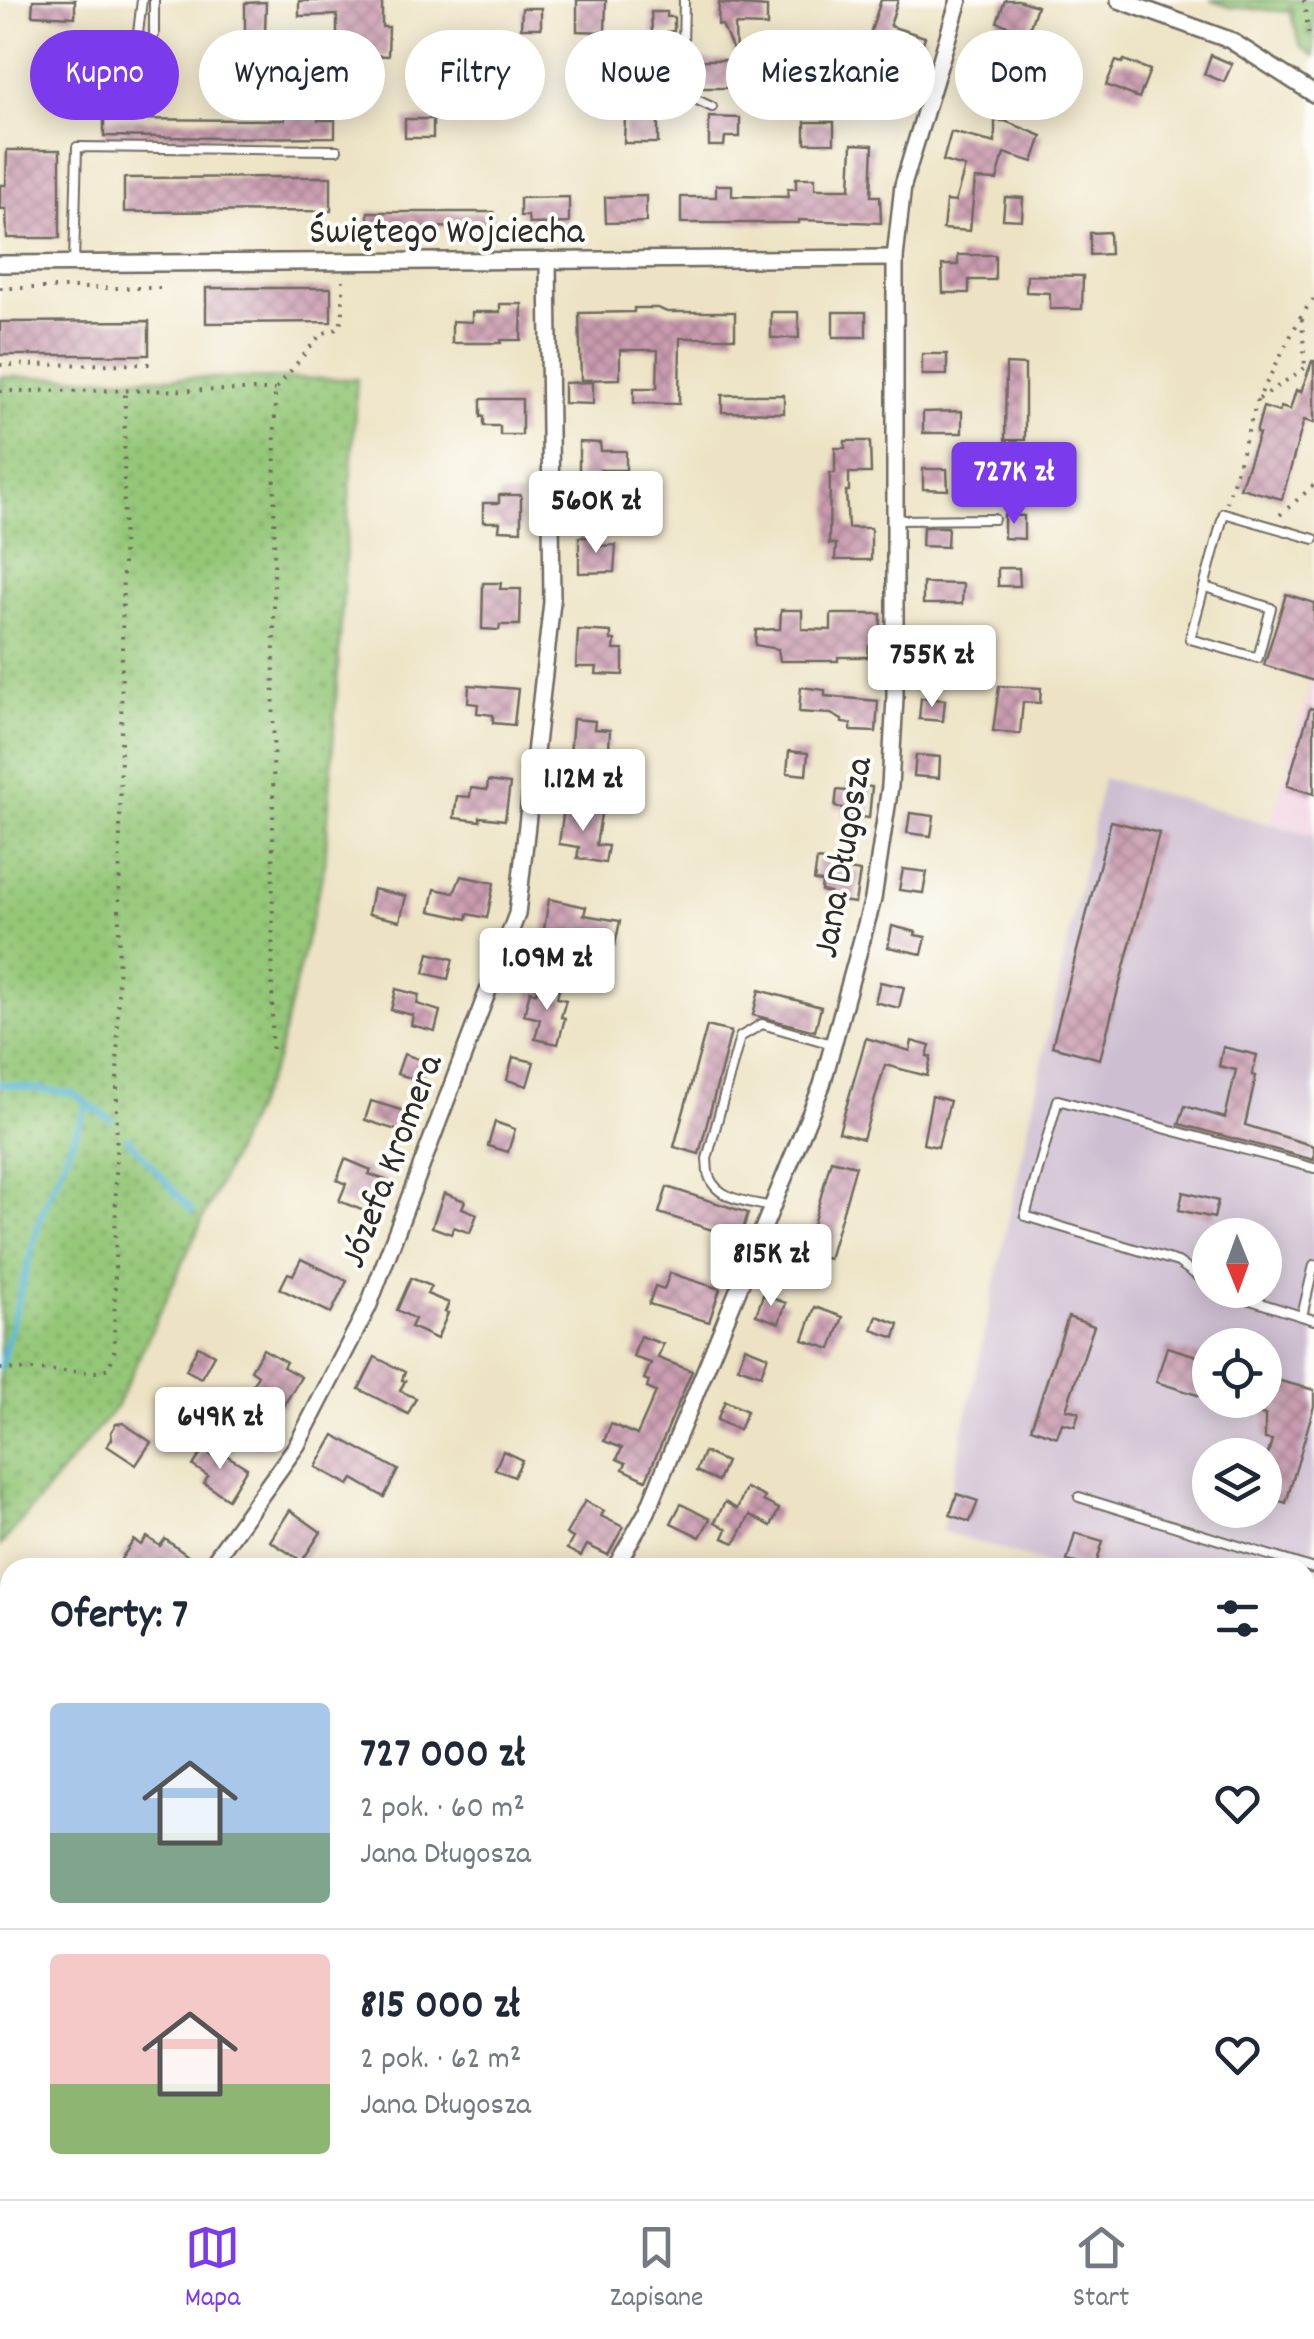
<!DOCTYPE html>
<html lang="pl">
<meta charset="utf-8">
<style>
body{margin:0;font-family:Dekko,sans-serif;background:#f2f2f3;color:#1f2937;height:100vh;display:flex;flex-direction:column;font-size:38px;white-space:nowrap}
*{box-sizing:border-box;margin:0}
p{font-size:32px;color:#747a83}
.icon{flex:none;width:55px;height:55px;fill:none;stroke:currentColor;stroke-width:2;stroke-linecap:round;stroke-linejoin:round}
.map{position:relative;flex:1;overflow:hidden}
.side{position:absolute;left:0px;top:1558px;width:1315px;height:642px;display:flex;flex-direction:column;background:#fff;border-radius:30px 30px 0 0;box-shadow:0 5px 25px #0003}
.side>*{flex:none}
.top-card{position:absolute;left:30px;top:30px;width:1255px;height:90px;display:flex;gap:20px}
.needle{width:65px;rotate:179deg}
.buttons{position:absolute;left:1192px;top:1218px;display:grid;gap:20px}
.buttons a{display:grid;place-items:center;width:90px;height:90px;border-radius:50%;background:#fff;box-shadow:0 5px 25px #0003;font-size:50px}
.price{position:absolute;translate:-50% -85px;padding:0 22px;border-radius:10px;background:#fff;color:#222;font-size:32px;line-height:65px;filter:drop-shadow(0 2px 5px #0008)}
.price::after{content:'';position:absolute;left:50%;top:60px;width:30px;height:22px;margin-left:-15px;background:inherit;clip-path:polygon(0 0,100% 0,50% 100%)}
.price.current{background:#7c3aed;color:#fff}
ul{padding:0;list-style:none}
li{display:flex;align-items:center;gap:30px;height:250px;padding:0 50px}
li+li{border-top:2px solid #e0e1e3}
li span{display:grid;place-items:center;flex:none;width:280px;height:200px;border-radius:10px;color:#555}
li>.icon{margin-inline-start:auto}
span .icon{width:120px;height:120px;fill:#fffc;stroke-width:1}
li b{font-size:42px}
h2{display:flex;justify-content:space-between;align-items:center;height:120px;padding:0 50px;font-size:42px}
.tag{padding:0 35px;border-radius:45px;background:#fff;box-shadow:0 5px 25px #0003;font-size:35px;line-height:90px}
.tag.current{background:#7c3aed;color:#fff}
.dock{display:flex;justify-content:space-around;align-items:center;height:140px;border-top:2px solid #e0e1e3;background:#fff;font-size:28px;color:#747a83}
.dock a{display:grid;justify-items:center;gap:5px}
.dock .current{color:#7c3aed}
.map>svg:first-child{display:block}
</style>
<div class="map">
<svg width="1314" height="2199" viewBox="0 0 1314 2199">
<defs>
<pattern id="cemetery-stones" width="16" height="16" patternUnits="userSpaceOnUse" patternTransform="scale(2.5)"><rect width="16" height="16" fill="#94c778"/><path d="M2 7V4a2 2 0 0 1 4 0v3zM10 15v-3a2 2 0 0 1 4 0v3z" fill="#79a263"/></pattern>
<pattern id="garden-dots" width="8" height="8" patternUnits="userSpaceOnUse" patternTransform="scale(2.5)"><rect width="8" height="8" fill="#94c778"/><path d="M2 2h.1M6 6h.1" fill="none" stroke="#79a263" stroke-width="1.8" stroke-linecap="round"/></pattern>
<pattern id="building-cross-hatch" width="8" height="8" patternUnits="userSpaceOnUse" patternTransform="scale(2.5)"><rect width="8" height="8" fill="#ca9bb0"/><path d="M0 0l8 8M0 8l8-8" fill="none" stroke="#a47f8f"/></pattern>
</defs>
<rect width="100%" height="100%" fill="#fdfcf7"/>
<filter id="ink" filterUnits="userSpaceOnUse"><feTurbulence type="fractalNoise" baseFrequency=".01" numOctaves="2"/><feDisplacementMap in="SourceGraphic" scale="20" xChannelSelector="R" yChannelSelector="G"/><feConvolveMatrix kernelMatrix="1 2 1 2 8 2 1 2 1" color-interpolation-filters="sRGB"/></filter>
<filter id="wash" filterUnits="userSpaceOnUse"><feTurbulence type="fractalNoise" baseFrequency=".0048" numOctaves="4" result="noise"/><feDisplacementMap in="SourceGraphic" scale="40" xChannelSelector="R" yChannelSelector="G"/><feGaussianBlur stdDeviation="2.25" result="paint"/><feColorMatrix in="noise" values="0 0 0 0 0 0 0 0 0 0 0 0 0 0 0 0 0 1.4 0 .05"/><feComposite in="paint" operator="in"/></filter>
<g filter="url(#wash)">
<rect width="100%" height="100%" fill="#ede3c4"/>
<!-- built -->
<polygon fill="#f1d0e4" points="1314,673 1314,836 1271,823"/>
<!-- industrial -->
<g fill="#cebed1" fill-rule="evenodd">
<path d="M1103,778L1314,836V1644L1305,1641V1568L1056,1567L942,1531ZM1210,1235H1265V1290H1210ZM1210,1345H1265V1400H1210ZM1210,1455H1265V1510H1210Z"/>
<polygon points="609,2190 1191,2190 1188,2199 605,2199"/>
</g>
<!-- grass -->
<polygon fill="#94c778" stroke="#607952" stroke-width="2.5" points="1314,2085 1314,2199 1282,2199 1285,2190 1305,2190 1305,2117"/>
<!-- cemetery -->
<polygon fill="url(#cemetery-stones)" stroke="#607952" stroke-width="2.5" points="1210,0 1314,0 1314,56 1301,46 1290,12 1230,7"/>
<!-- garden -->
<g fill="url(#garden-dots)" stroke="#607952" stroke-width="2.5">
<polygon points="0,377 357,379 325,864 277,1058 116,1407 0,1546"/>
<polygon points="0,1899 10,1909 10,2190 294,2190 303,2199 0,2199"/>
</g>
<g fill="none" stroke-linecap="round" stroke-linejoin="round">
<!-- stream -->
<g stroke="#5ebadc" stroke-width="6">
<polyline points="0,1084 74,1094 111,1120"/>
<polyline points="127,1138 192,1211"/>
<polyline points="0,1367 42,1212 88,1104"/>
</g>
</g>
<g id="blocks">
<!-- building -->
<g fill="url(#building-cross-hatch)">
<polygon points="33,0 75,0 75,17 32,15"/>
<polygon points="382,0 382,27 389,27 388,56 364,55 364,44 337,44 337,15 299,16 299,1"/>
<polygon points="577,0 606,0 605,32 577,31"/>
<polygon points="881,0 898,0 890,26 925,37 907,89 866,76 868,71 830,68 830,64 824,63 824,58 810,57 812,37 867,43"/>
<polygon points="1005,0 1018,0 1037,6 1028,33 997,22"/>
<polygon points="266,2 265,33 245,33 245,3"/>
<polygon points="719,3 767,7 767,26 735,25 736,57 722,25 718,25"/>
<polygon points="522,8 541,8 541,28 521,28"/>
<polygon points="651,12 667,12 667,17 674,17 674,31 652,34"/>
<polygon points="1211,55 1232,64 1224,82 1204,74"/>
<polygon points="150,60 150,64 169,64 169,80 127,82 126,61"/>
<polygon points="703,60 729,60 729,88 691,88 691,63 703,63"/>
<polygon points="1124,60 1150,70 1139,98 1106,85 1116,61 1122,63"/>
<polygon points="285,89 309,89 309,108 318,108 318,120 335,120 335,137 221,138 104,136 104,119 285,120"/>
<polygon points="625,116 658,116 658,143 624,143"/>
<polygon points="709,117 740,118 740,137 725,137 724,146 709,146"/>
<rect x="405" y="119" width="28" height="19"/>
<polygon points="995,121 1005,121 1042,136 1033,162 1004,153 997,180 975,179 970,231 943,229 946,201 955,202 965,167 943,161 951,132 995,143"/>
<rect x="805" y="122" width="29" height="21"/>
<polygon points="852,144 873,145 871,196 880,196 881,223 799,220 799,223 681,223 681,197 716,197 716,185 732,185 732,196 788,197 788,189 796,189 796,178 815,178 815,189 850,189"/>
<polygon points="7,150 60,150 60,238 7,238 6,209 0,209 0,185 6,185"/>
<polygon points="289,177 331,177 331,211 124,212 124,178"/>
<polygon points="646,196 646,222 606,223 605,197"/>
<polygon points="569,197 569,223 529,224 528,216 520,216 520,198"/>
<polygon points="1005,197 1023,198 1022,220 1003,219"/>
<polygon points="368,212 494,212 494,238 452,238 452,227 417,228 417,238 376,238 376,228 368,228"/>
<polygon points="1109,232 1110,254 1090,255 1090,233"/>
<polygon points="958,255 995,255 995,280 969,280 969,293 943,293 942,265 958,265"/>
<polygon points="1027,275 1083,276 1082,309 1050,309 1050,293 1026,292"/>
<polygon points="206,288 331,288 331,322 206,323"/>
<polygon points="500,304 522,304 521,340 501,340 501,343 452,343 452,321 472,322 472,312 500,312"/>
<polygon points="634,308 658,308 667,312 735,312 735,338 680,338 679,404 634,403 634,388 657,388 658,350 620,350 620,379 581,380 579,313 634,312"/>
<polygon points="771,312 798,312 799,338 771,338"/>
<rect x="833" y="312" width="33" height="25"/>
<polygon points="149,321 149,355 0,355 0,322"/>
<rect x="922" y="354" width="25" height="21"/>
<polygon points="1312,361 1314,361 1314,423 1304,420 1282,499 1240,488 1259,434 1256,433 1263,407 1279,412 1281,407 1290,410 1296,390 1301,392"/>
<polygon points="1006,364 1025,365 1025,440 1005,440"/>
<polygon points="593,382 593,404 564,403 564,383"/>
<polygon points="722,395 784,395 784,413 722,412"/>
<polygon points="481,399 522,399 522,435 500,435 500,426 484,426 484,416 481,417"/>
<polygon points="962,411 962,433 923,433 923,412"/>
<polygon points="845,441 870,441 871,473 849,473 849,491 846,491 848,528 871,528 871,560 835,560 836,544 829,544 830,473 835,473 835,448 845,448"/>
<polygon points="579,442 600,443 601,451 626,451 626,470 600,470 600,479 579,478"/>
<rect x="996" y="461" width="19" height="19"/>
<polygon points="923,469 947,469 948,490 923,489"/>
<polygon points="499,495 521,495 521,531 499,530 500,522 483,522 483,503 499,503"/>
<polygon points="1004,515 1024,516 1024,539 1004,538"/>
<polygon points="923,527 948,527 947,547 922,546"/>
<polygon points="579,537 600,537 600,546 616,545 614,572 579,573"/>
<polygon points="998,568 1019,568 1020,586 998,586"/>
<polygon points="483,583 501,583 500,589 521,589 520,625 500,625 499,630 482,629"/>
<polygon points="923,583 963,584 962,604 923,604"/>
<polygon points="1286,594 1314,603 1314,681 1264,665"/>
<polygon points="781,610 802,610 802,629 831,630 831,614 881,614 880,646 869,646 868,657 838,657 838,661 780,661 778,649 755,645 756,630 780,629"/>
<polygon points="578,630 611,632 611,640 615,640 614,650 623,650 623,675 596,674 597,667 576,667"/>
<polygon points="923,640 946,640 947,661 923,661"/>
<polygon points="469,685 518,689 514,725 493,723 493,715 477,713 478,704 468,703"/>
<polygon points="999,686 1041,688 1040,703 1023,702 1020,734 993,731"/>
<polygon points="801,687 825,690 825,696 878,701 876,732 851,731 851,724 842,723 842,720 831,714 799,712"/>
<polygon points="921,698 945,700 943,721 919,719"/>
<polygon points="1310,708 1314,709 1314,794 1287,786"/>
<polygon points="573,719 595,721 594,729 610,730 609,749 592,748 592,757 570,755"/>
<polygon points="789,751 808,753 806,775 787,773"/>
<polygon points="916,755 940,757 939,778 914,776"/>
<polygon points="488,781 510,784 505,820 480,817 480,821 454,818 457,796 470,797 471,788 487,790"/>
<polygon points="847,784 872,787 869,818 844,815 844,808 835,807 837,790 847,791"/>
<polygon points="564,808 601,814 596,845 608,846 605,863 577,858 579,847 559,844"/>
<polygon points="910,813 934,816 931,836 907,833"/>
<polygon points="1111,821 1159,833 1100,1059 1052,1046"/>
<polygon points="817,860 838,863 837,868 860,872 855,903 829,899 830,893 821,891 822,882 814,881"/>
<polygon points="903,869 927,872 923,893 899,890"/>
<polygon points="461,876 494,883 487,918 468,914 467,919 430,911 435,889 454,893"/>
<polygon points="373,889 406,896 400,921 368,914"/>
<polygon points="549,899 586,907 584,915 620,921 615,945 580,938 579,941 543,935"/>
<polygon points="892,926 916,932 915,935 926,937 922,954 888,947"/>
<polygon points="429,953 453,959 448,979 424,973"/>
<polygon points="880,982 904,987 899,1008 875,1002"/>
<polygon points="538,984 559,989 557,998 566,1000 561,1017 565,1018 558,1044 535,1039 540,1019 524,1015 530,991 536,993"/>
<polygon points="396,989 419,995 417,1004 440,1011 435,1031 411,1025 413,1015 391,1010"/>
<polygon points="759,990 821,1007 815,1031 753,1015"/>
<polygon points="707,1026 731,1032 699,1154 674,1147"/>
<polygon points="866,1038 910,1051 912,1041 930,1046 927,1056 931,1057 927,1076 885,1065 863,1139 839,1132"/>
<polygon points="1223,1047 1257,1055 1252,1075 1256,1076 1245,1125 1314,1146 1314,1160 1179,1124 1185,1106 1225,1118 1236,1070 1219,1066"/>
<polygon points="404,1054 427,1062 421,1081 397,1074"/>
<polygon points="513,1057 534,1062 527,1086 507,1080"/>
<polygon points="932,1096 950,1101 938,1147 923,1144"/>
<polygon points="371,1101 411,1113 405,1133 365,1120"/>
<polygon points="495,1122 515,1129 508,1152 488,1146"/>
<polygon points="345,1159 371,1170 369,1174 388,1181 374,1215 339,1201 346,1184 337,1180"/>
<polygon points="831,1160 856,1166 829,1259 805,1253"/>
<polygon points="667,1187 748,1213 740,1239 659,1213"/>
<polygon points="1183,1192 1218,1201 1214,1218 1179,1210"/>
<polygon points="444,1193 465,1201 462,1208 477,1214 470,1233 454,1227 451,1234 432,1227"/>
<polygon points="301,1259 347,1281 331,1313 280,1289 288,1273 293,1275"/>
<polygon points="670,1273 720,1289 709,1322 649,1304 655,1286 664,1289"/>
<polygon points="411,1278 431,1286 427,1294 449,1303 445,1312 448,1313 437,1339 411,1327 415,1319 397,1310"/>
<polygon points="763,1295 786,1303 779,1323 756,1315"/>
<polygon points="815,1307 843,1317 831,1349 803,1340"/>
<polygon points="877,1316 899,1324 895,1338 872,1330"/>
<polygon points="1068,1317 1094,1326 1066,1409 1079,1412 1075,1426 1062,1423 1057,1437 1031,1428"/>
<polygon points="640,1336 663,1344 658,1358 692,1371 646,1480 623,1469 626,1463 617,1459 622,1448 604,1441 611,1424 637,1435 656,1392 647,1388 649,1381 644,1379 651,1363 633,1357"/>
<polygon points="198,1346 214,1355 201,1378 186,1370"/>
<polygon points="745,1347 768,1356 761,1375 738,1367"/>
<polygon points="1167,1347 1210,1360 1210,1399 1156,1382"/>
<polygon points="263,1349 286,1362 283,1367 301,1377 283,1407 250,1390 258,1375 251,1370"/>
<polygon points="375,1357 405,1372 402,1380 405,1381 400,1391 416,1398 408,1414 359,1389"/>
<polygon points="1265,1377 1314,1390 1314,1406 1286,1503 1265,1496 1265,1464 1272,1440 1265,1439 1265,1415 1226,1405 1227,1400 1265,1400"/>
<polygon points="725,1401 747,1411 739,1430 717,1420"/>
<polygon points="123,1423 151,1442 136,1465 107,1446 112,1439 111,1432 116,1424"/>
<polygon points="334,1435 398,1470 384,1497 353,1479 349,1485 316,1467"/>
<polygon points="203,1450 217,1459 221,1452 247,1468 228,1499 204,1483 208,1476 193,1466"/>
<polygon points="503,1451 522,1460 514,1477 495,1469"/>
<polygon points="704,1452 726,1462 718,1481 696,1471"/>
<polygon points="746,1488 765,1497 763,1501 779,1509 771,1526 750,1515 735,1543 723,1538 727,1529 715,1522 725,1502 737,1509"/>
<polygon points="957,1494 978,1501 970,1522 950,1515"/>
<polygon points="585,1501 604,1511 601,1516 623,1527 608,1555 587,1545 581,1556 567,1549 573,1538 566,1534"/>
<polygon points="681,1504 710,1519 700,1537 671,1523"/>
<polygon points="290,1510 321,1532 302,1561 270,1541"/>
<polygon points="1075,1533 1103,1541 1095,1568 1067,1561"/>
<polygon points="147,1537 160,1546 165,1539 188,1556 180,1568 132,1568 121,1559 134,1540 141,1545"/>
</g>
</g>
</g>
<g filter="url(#ink)">
<use href="#blocks" fill-opacity="0" stroke="#6f6b61" stroke-width="2.5"/>
<g fill="none" stroke-linecap="round" stroke-linejoin="round">
<defs>
<g id="service">
<polyline points="684,0 682,93 712,107"/>
<polyline points="138,33 142,0"/>
<polyline points="154,35 154,0"/>
<polyline points="74,264 77,147 337,150"/>
<polyline points="895,520 994,519"/>
<polyline points="1205,587 1271,608 1258,658 1190,639 1224,513 1314,539"/>
<path d="M772,1207C750,1202 717,1200 709,1176C707,1171 708,1165 707,1159L740,1037L762,1024L832,1044"/>
<polyline points="1210,1285 1178,1262 1025,1216 1058,1100 1314,1168"/>
<polyline points="1218,1290 1314,1320"/>
<polyline points="1302,1316 1314,1265"/>
<polyline points="1079,1497 1314,1569"/>
<polyline points="1305,1874 1314,1877"/>
<polyline points="668,2199 673,2190"/>
<polyline points="701,2199 705,2190"/>
<polyline points="778,2199 786,2190"/>
<polyline points="863,2199 865,2190"/>
<polyline points="1082,2199 1084,2190"/>
</g>
<g id="minor">
<polyline points="1119,0 1230,40 1314,94"/>
<polyline points="0,264 895,258"/>
<polyline points="209,1568 297,1445 368,1307 517,914 552,602 548,260"/>
<polyline points="615,1568 647,1512 822,1085 873,899 890,786 895,698 895,258 903,185 959,0"/>
</g>
<g id="tertiary">
<polyline points="0,1811 10,1821"/>
<polyline points="1305,2003 1314,1972"/>
<polyline points="375,2190 384,2199"/>
<polyline points="1247,2199 1250,2190"/>
</g>
</defs>
<!-- service casing -->
<use href="#service" stroke="#6f6b61" stroke-width="12"/>
<!-- minor casing -->
<use href="#minor" stroke="#6f6b61" stroke-width="20"/>
<!-- tertiary casing -->
<use href="#tertiary" stroke="#6f6b61" stroke-width="25"/>
<!-- path -->
<g stroke="#6f6b61" stroke-width="4" stroke-dasharray="2.5 8" stroke-linecap="butt">
<polyline points="1304,0 1309,37 1314,40"/>
<polyline points="0,288 165,288"/>
<polyline points="1302,319 1305,368 1314,371"/>
<polyline points="0,365 152,364"/>
<polyline points="0,391 275,390"/>
<polyline points="1259,399 1305,368"/>
<polyline points="1227,503 1257,401 1302,314 1314,299"/>
<polyline points="1280,515 1314,485"/>
<polyline points="272,1049 275,390 321,334 340,328 343,311 343,280"/>
<polyline points="0,1369 95,1372 109,1368 114,1352 125,390"/>
<polyline points="1305,2089 1314,2059"/>
<polyline points="1216,2199 1219,2190"/>
<polyline points="1272,2199 1275,2190"/>
</g>
<!-- service -->
<use href="#service" stroke="#fff" stroke-width="8"/>
<!-- minor -->
<use href="#minor" stroke="#fff" stroke-width="15"/>
<!-- tertiary -->
<use href="#tertiary" stroke="#fff" stroke-width="20"/>
</g>
</g>
<g text-anchor="middle" stroke-width="8" stroke-linejoin="round" paint-order="stroke">
<!-- street labels -->
<g font-size="38" fill="#2b2b2b" stroke="#fdfcf7">
<text x="447" y="242">Świętego Wojciecha</text>
<text transform="translate(840 857) rotate(-80)" y="13">Jana Długosza</text>
<text transform="translate(389 1160) rotate(-69)" y="13">Józefa Kromera</text>
</g>
</g>
</svg>
<div class="buttons">
<a><svg class="needle" viewBox="-14 -14 28 28"><path d="M0-13l5 13h-10z" fill="#e53935"/><path d="M0 13l5-13h-10z" fill="#747a83"/></svg></a>
<a><svg class="icon" aria-label="locate" viewBox="0 0 24 24"><circle cx="12" cy="12" r="6"/><path d="M12 2v4M12 18v4M2 12h4M18 12h4"/></svg></a>
<a><svg class="icon" aria-label="layers" viewBox="0 0 24 24"><path d="M12 4l9 5-9 5-9-5zM3 14l9 5 9-5"/></svg></a>
</div>
<b class="price current" style="left:1014px;top:527px">727K zł</b>
<b class="price" style="left:596px;top:556px">560K zł</b>
<b class="price" style="left:932px;top:710px">755K zł</b>
<b class="price" style="left:583px;top:834px">1.12M zł</b>
<b class="price" style="left:547px;top:1013px">1.09M zł</b>
<b class="price" style="left:771px;top:1309px">815K zł</b>
<b class="price" style="left:220px;top:1472px">649K zł</b>
<div class="top-card">
<a class="tag current">Kupno</a>
<a class="tag">Wynajem</a>
<a class="tag">Filtry</a>
<a class="tag">Nowe</a>
<a class="tag">Mieszkanie</a>
<a class="tag">Dom</a>
</div>
<section class="side">
<h2>Oferty: 7<svg class="icon" aria-label="filters" viewBox="0 0 24 24"><path d="M4 7h16M4 17h16"/><circle cx="9" cy="7" r="2"/><circle cx="15" cy="17" r="2"/></svg></h2>
<ul>
<li><span style="background:linear-gradient(#a9c7e8 65%,#7fa58c 0)"><svg class="icon" aria-label="home" viewBox="0 0 24 24"><path d="M3 11l9-7 9 7M6 9v11h12V9"/></svg></span><div><b>727 000 zł</b><p>2 pok. · 60 m²</p><p>Jana Długosza</p></div><svg class="icon" aria-label="heart" viewBox="0 0 24 24"><path d="M12 20l-8-8c-3-5 5-10 8-4 3-6 11-1 8 4z"/></svg></li>
<li><span style="background:linear-gradient(#f6c9c9 65%,#8fb573 0)"><svg class="icon" aria-label="home" viewBox="0 0 24 24"><path d="M3 11l9-7 9 7M6 9v11h12V9"/></svg></span><div><b>815 000 zł</b><p>2 pok. · 62 m²</p><p>Jana Długosza</p></div><svg class="icon" aria-label="heart" viewBox="0 0 24 24"><path d="M12 20l-8-8c-3-5 5-10 8-4 3-6 11-1 8 4z"/></svg></li>
</ul>
</section>
</div>
<nav class="dock">
<a class="current"><svg class="icon" aria-label="map" viewBox="0 0 24 24"><path d="M3 6l6-2 6 2 6-2v14l-6 2-6-2-6 2zM9 4v14M15 6v14"/></svg>Mapa</a>
<a><svg class="icon" aria-label="saved" viewBox="0 0 24 24"><path d="M7 4h10v16l-5-4-5 4z"/></svg>Zapisane</a>
<a><svg class="icon" aria-label="home" viewBox="0 0 24 24"><path d="M3 11l9-7 9 7M6 9v11h12V9"/></svg>Start</a>
</nav>
